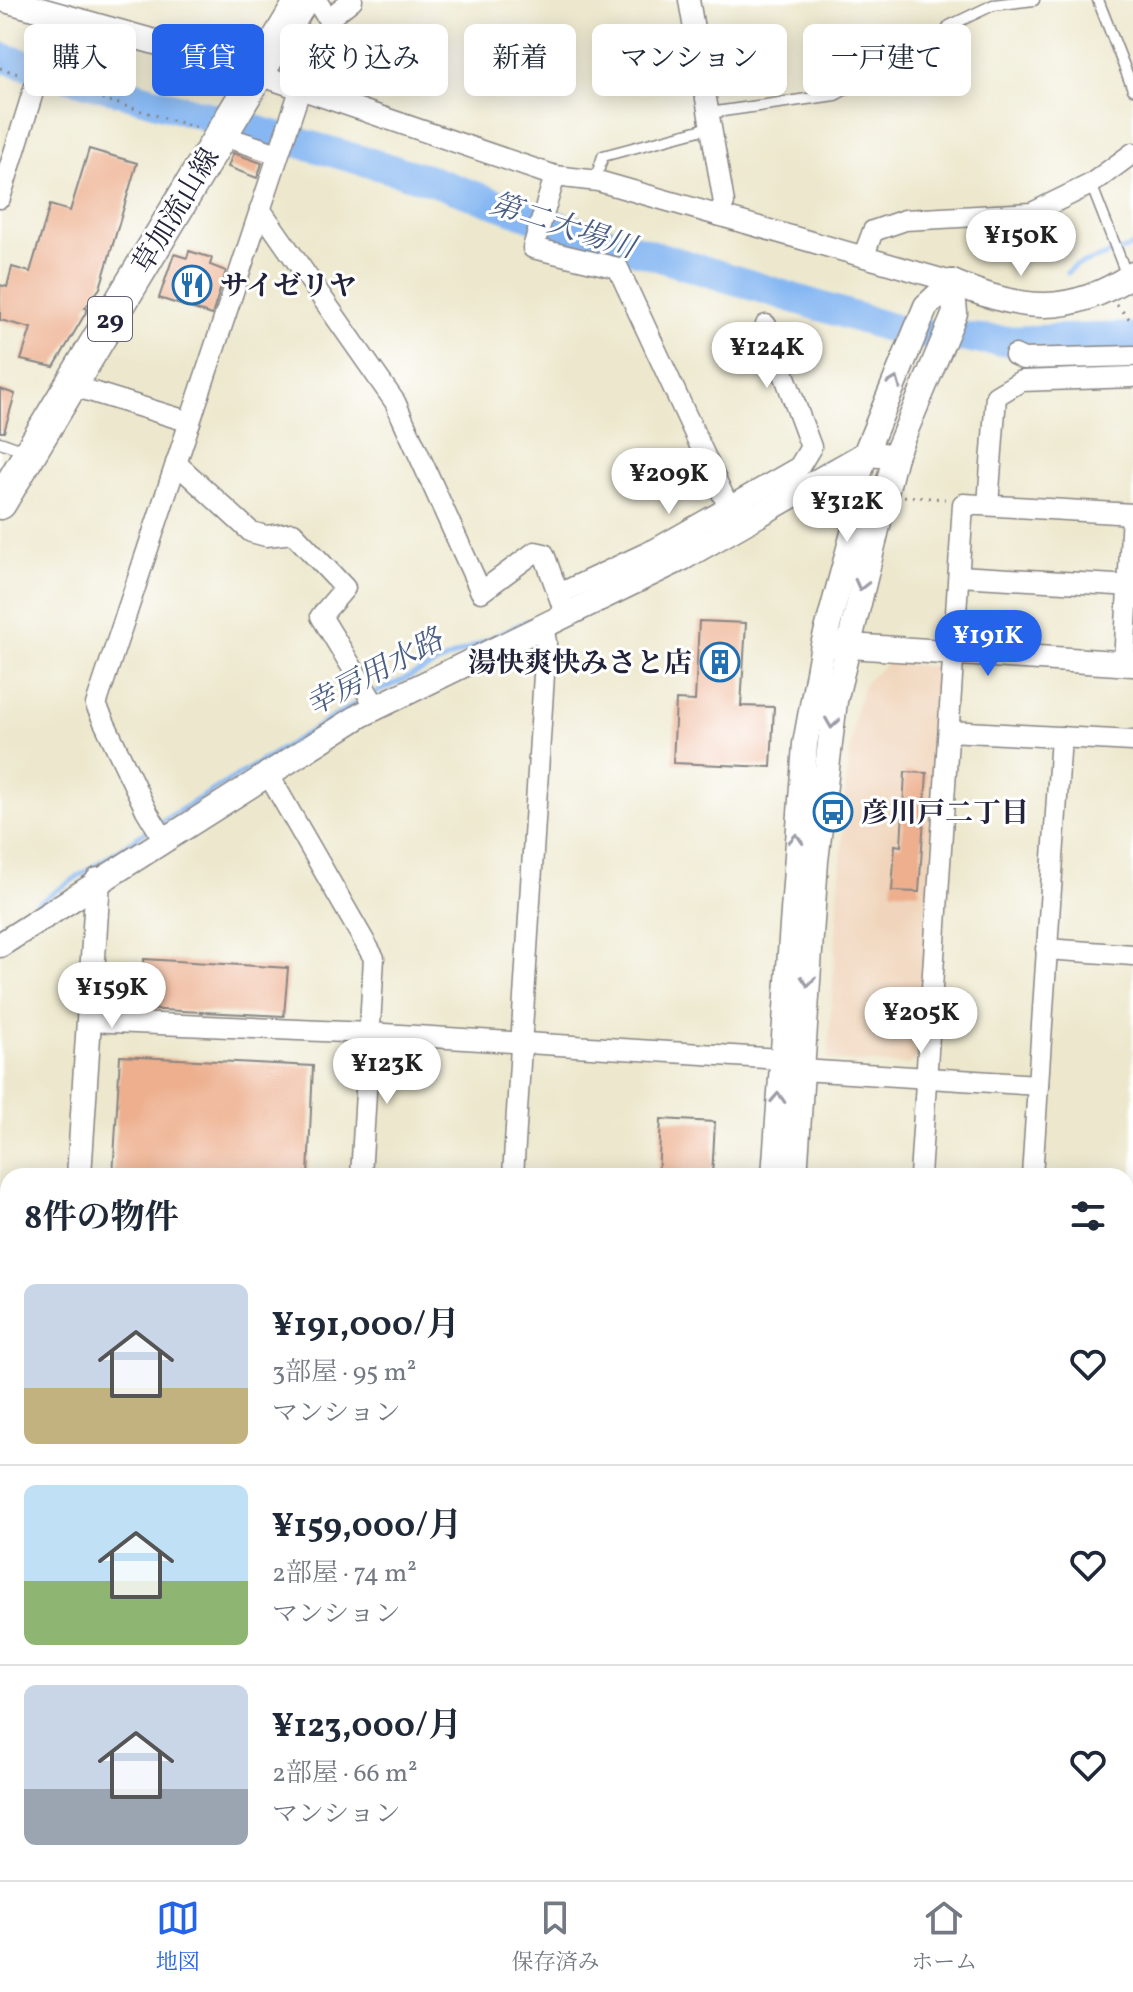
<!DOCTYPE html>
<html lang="ja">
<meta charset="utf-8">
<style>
body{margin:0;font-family:Vollkorn,"Noto Serif JP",serif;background:#f2f2f3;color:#1f2937;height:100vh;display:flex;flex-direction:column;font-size:30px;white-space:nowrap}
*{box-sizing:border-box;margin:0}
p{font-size:26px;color:#747a83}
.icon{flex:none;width:44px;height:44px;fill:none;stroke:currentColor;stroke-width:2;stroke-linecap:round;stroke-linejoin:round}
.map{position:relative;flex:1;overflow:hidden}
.details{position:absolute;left:0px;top:1168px;width:1134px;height:712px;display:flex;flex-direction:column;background:#fff;border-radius:24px 24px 0 0;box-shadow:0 4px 20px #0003}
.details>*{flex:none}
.banner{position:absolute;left:24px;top:24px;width:1086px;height:72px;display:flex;gap:16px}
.price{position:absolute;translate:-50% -68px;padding:0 18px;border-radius:28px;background:#fff;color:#222;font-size:26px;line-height:52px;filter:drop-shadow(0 2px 4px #0008)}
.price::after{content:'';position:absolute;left:50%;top:48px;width:24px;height:18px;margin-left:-12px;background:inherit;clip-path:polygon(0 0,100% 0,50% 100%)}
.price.current{background:#2563eb;color:#fff}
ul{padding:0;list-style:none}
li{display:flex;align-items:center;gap:24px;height:200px;padding:0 24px}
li+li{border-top:2px solid #e0e1e3}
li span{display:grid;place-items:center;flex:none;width:224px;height:160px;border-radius:12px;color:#555}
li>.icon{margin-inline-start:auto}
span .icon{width:96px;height:96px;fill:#fffc;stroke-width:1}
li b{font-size:34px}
h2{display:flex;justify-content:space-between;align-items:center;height:96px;padding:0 24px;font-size:34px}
.chip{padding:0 28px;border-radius:12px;background:#fff;box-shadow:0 4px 20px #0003;font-size:28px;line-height:72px}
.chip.current{background:#2563eb;color:#fff}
.tabs{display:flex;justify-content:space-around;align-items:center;height:112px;border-top:2px solid #e0e1e3;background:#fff;font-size:22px;color:#747a83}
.tabs a{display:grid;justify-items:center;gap:4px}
.tabs .current{color:#2563eb}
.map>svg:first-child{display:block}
</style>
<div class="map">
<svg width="1133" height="1880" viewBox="0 0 1133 1880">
<rect width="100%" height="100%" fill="#fff"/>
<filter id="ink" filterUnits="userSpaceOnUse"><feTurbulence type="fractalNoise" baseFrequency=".0125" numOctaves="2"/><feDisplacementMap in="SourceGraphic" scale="16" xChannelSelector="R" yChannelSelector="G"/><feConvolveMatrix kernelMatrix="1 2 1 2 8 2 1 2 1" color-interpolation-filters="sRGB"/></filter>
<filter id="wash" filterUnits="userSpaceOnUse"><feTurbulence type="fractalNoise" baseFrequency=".006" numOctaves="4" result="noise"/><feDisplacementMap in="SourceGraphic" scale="32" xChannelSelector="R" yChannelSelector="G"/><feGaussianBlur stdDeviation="1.8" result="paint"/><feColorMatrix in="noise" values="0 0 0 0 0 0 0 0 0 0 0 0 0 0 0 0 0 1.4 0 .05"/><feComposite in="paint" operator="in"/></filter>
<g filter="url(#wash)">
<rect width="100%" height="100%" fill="#ede8cd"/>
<!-- built -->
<polygon fill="#f0d5bc" points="889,662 936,667 943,677 919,1057 908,1065 828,1060 846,781 856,709 865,682"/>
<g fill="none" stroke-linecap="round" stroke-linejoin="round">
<!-- stream -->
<g stroke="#86b7f2" stroke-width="5">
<polyline points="1067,273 1075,266 1133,246"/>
<polyline points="804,474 827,461"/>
<polyline points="373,694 527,621"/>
<polyline points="161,822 365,698"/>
<polyline points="0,928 153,827"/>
</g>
<!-- river -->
<g stroke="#86b7f2" stroke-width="30">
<polyline points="0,57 430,180 556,225 904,332 1002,341 1133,337"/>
<polyline points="0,1715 8,1724"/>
<polyline points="140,1872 147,1880"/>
</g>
</g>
<g id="blocks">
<!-- building -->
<g fill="#edaf8d">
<polygon points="89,149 137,163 100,288 85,308 88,309 54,367 21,360 31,328 0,320 0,285 7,287 12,267 30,272 50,205 70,211"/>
<polygon points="233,153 262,163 257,178 228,167"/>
<polygon points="189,251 212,258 210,265 226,271 212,315 159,298 174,254 187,258"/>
<polygon points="0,389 15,394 4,432 0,432"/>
<polygon points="699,621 746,623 741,706 774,707 771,767 673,763 676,700 695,701"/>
<polygon points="905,772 927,773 919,892 892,891 895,845 901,846"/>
<polygon points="144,959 288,968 284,1016 141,1009"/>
<polygon points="120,1056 313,1066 308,1176 113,1176"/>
<polygon points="661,1119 715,1122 712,1176 658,1176"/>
</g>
</g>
</g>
<g filter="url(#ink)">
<use href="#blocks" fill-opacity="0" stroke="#888584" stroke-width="2"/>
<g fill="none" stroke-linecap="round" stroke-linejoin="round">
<defs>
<g id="service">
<polyline points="1098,0 1133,89"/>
<polyline points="709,113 835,95 945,36 949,26 993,5 1034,0"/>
<polyline points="595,181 603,156 711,127"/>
<polyline points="1091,184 1127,276"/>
<polyline points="0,442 28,452"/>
<polyline points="0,1747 8,1756"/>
<polyline points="114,1872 121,1880"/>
</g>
<g id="minor">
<polyline points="316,0 328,19 352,0"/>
<polyline points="689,0 724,203 718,215"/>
<polyline points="256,74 555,176 598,181 952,282"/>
<polyline points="220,135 278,154"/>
<polyline points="555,176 533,248 618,268 729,508"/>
<polyline points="0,198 57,15"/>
<polyline points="260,209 395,402 481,592 535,552 544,554 566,616"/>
<polyline points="864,255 873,231 905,220 1032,213 1091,184 1133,153"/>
<polyline points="1015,355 1023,359 1133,356"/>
<polyline points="70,385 190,422"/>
<polyline points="176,463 251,532 266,536 293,533 345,588 321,616 376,707"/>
<polyline points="988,505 996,396 1021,381 1133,377"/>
<polyline points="959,576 1133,586"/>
<polyline points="559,594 657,548 799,467 811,447 766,325"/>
<polyline points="1124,663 1132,514"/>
<polyline points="949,731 1133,741"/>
<polyline points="267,772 374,958 361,1176"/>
<polyline points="163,838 146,810 96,705 300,90"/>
<polyline points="1046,949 1133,955"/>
<polyline points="88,1021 369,1033 780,1059"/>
<polyline points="802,1070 1038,1085"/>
<polyline points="513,1176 546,642 543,626"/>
<polyline points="920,1176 963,504 1133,514"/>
<polyline points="1032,1176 1061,737"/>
<polyline points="1126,1298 1133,1196"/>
<polyline points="1126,1339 1133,1338"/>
<polyline points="1126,1441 1133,1441"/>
<polyline points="1126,1732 1133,1732"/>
<polyline points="1126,1835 1133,1835"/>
<polyline points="181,1872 189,1880"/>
<polyline points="318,1880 318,1872"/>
<polyline points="470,1880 470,1872"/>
<polyline points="883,1880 884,1872"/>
<polyline points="972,1880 973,1872"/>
<polyline points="1057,1880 1057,1872"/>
</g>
<g id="tertiary">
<polyline points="5,0 187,51 256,74"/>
<path d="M952,282C1021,311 1070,317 1133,274"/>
<polyline points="833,645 1133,664"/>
<polyline points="0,945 361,715 683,558 865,454 895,456"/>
<polyline points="79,1176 98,880"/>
<polyline points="774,1176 805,744 823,645 856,522 859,476 865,454 926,306 952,282"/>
<polyline points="795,1176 816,861 835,701 895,456 955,313 952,282"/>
<polyline points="1126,1574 1133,1573"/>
<polyline points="1126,1599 1133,1598"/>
<polyline points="0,1676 8,1685"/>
<polyline points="18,1880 20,1872"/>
<polyline points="728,1880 728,1872"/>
<polyline points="754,1880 755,1872"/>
</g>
<polyline id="primary" points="0,503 302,0"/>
</defs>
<!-- service casing -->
<use href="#service" stroke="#888584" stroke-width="13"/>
<!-- minor casing -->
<use href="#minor" stroke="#888584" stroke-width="23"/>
<!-- tertiary casing -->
<use href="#tertiary" stroke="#888584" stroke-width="27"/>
<!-- primary casing -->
<use href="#primary" stroke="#888584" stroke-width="35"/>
<!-- path -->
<g stroke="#888584" stroke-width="3" stroke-dasharray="2 6" stroke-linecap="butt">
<polyline points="0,68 22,75"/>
<polyline points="56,85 198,128"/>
<polyline points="1117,305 1133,323"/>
<polyline points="904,496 945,499"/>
</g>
<!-- service -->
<use href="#service" stroke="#fff" stroke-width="10"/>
<!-- minor -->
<use href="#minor" stroke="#fff" stroke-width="20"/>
<!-- tertiary -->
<use href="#tertiary" stroke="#fff" stroke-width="24"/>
<!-- primary -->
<use href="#primary" stroke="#fff" stroke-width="32"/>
</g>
<!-- one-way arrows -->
<defs><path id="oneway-chevron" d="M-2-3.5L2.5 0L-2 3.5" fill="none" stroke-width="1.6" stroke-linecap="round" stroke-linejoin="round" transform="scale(2)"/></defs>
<g stroke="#9c9ca7">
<use href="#oneway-chevron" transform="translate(895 382) rotate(-68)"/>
<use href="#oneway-chevron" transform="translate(861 585) rotate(104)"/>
<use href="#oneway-chevron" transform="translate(832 723) rotate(98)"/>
<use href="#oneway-chevron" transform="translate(796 839) rotate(-86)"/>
<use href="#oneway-chevron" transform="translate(808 981) rotate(94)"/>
<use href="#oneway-chevron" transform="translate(778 1098) rotate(-87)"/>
</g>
</g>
<!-- icons -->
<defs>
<symbol id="restaurant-ring" viewBox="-11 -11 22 22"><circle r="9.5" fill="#fff" stroke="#1f6fb2" stroke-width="1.5"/><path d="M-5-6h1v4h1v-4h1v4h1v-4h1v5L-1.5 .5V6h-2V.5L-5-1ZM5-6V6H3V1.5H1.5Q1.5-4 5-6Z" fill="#1f6fb2"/></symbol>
<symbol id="building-ring" viewBox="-11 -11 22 22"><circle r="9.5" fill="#fff" stroke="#1f6fb2" stroke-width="1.5"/><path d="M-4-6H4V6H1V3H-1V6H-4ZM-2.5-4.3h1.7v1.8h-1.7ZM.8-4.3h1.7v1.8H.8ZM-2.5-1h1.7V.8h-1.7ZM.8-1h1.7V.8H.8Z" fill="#1f6fb2"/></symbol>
<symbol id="bus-ring" viewBox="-11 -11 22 22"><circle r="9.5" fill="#fff" stroke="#1f6fb2" stroke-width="1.5"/><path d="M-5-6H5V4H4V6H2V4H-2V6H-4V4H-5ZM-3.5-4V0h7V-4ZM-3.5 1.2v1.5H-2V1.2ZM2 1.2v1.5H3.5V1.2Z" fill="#1f6fb2"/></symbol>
</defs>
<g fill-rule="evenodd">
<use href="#restaurant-ring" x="170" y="263" width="44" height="44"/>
<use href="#building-ring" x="698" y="640" width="44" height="44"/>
<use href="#bus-ring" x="811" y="790" width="44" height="44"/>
</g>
<g text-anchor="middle" stroke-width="6" stroke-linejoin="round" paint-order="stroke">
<!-- shield labels -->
<rect fill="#fff" stroke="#646476" stroke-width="2" x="88" y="297" width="44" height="44" rx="6"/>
<g font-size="26" font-weight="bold" fill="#22223b">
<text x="110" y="328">29</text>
</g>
<!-- street labels -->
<g font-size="28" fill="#22223b" stroke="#fff">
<text transform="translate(175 210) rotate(-59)" y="10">草加流山線</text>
</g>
<!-- poi labels -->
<g font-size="28" font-weight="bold" fill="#22223b" stroke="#fff" text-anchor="start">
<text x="220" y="295">サイゼリヤ</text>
<text x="692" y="672" text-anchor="end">湯快爽快みさと店</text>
<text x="861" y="822">彦川戸二丁目</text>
</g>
<!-- water labels -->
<g font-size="30" font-style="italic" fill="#4a5e84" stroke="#fff">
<text transform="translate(563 225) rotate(18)" y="10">第二大場川</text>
<text transform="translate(374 672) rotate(-28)" y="10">幸房用水路</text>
</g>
</g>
</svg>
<b class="price" style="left:1021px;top:278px">¥150K</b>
<b class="price" style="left:767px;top:390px">¥124K</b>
<b class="price" style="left:669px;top:516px">¥209K</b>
<b class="price" style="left:847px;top:544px">¥312K</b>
<b class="price current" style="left:988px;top:678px">¥191K</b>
<b class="price" style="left:112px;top:1030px">¥159K</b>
<b class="price" style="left:921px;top:1055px">¥205K</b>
<b class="price" style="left:387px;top:1106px">¥123K</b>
<div class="banner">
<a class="chip">購入</a>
<a class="chip current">賃貸</a>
<a class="chip">絞り込み</a>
<a class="chip">新着</a>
<a class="chip">マンション</a>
<a class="chip">一戸建て</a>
</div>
<section class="details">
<h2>8件の物件<svg class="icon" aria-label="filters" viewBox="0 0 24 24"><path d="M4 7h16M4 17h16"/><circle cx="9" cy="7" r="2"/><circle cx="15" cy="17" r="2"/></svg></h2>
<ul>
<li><span style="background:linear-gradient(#c9d6e8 65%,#c2b280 0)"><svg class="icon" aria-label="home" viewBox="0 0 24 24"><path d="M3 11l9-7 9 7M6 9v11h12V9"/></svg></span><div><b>¥191,000/月</b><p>3部屋 · 95 m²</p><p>マンション</p></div><svg class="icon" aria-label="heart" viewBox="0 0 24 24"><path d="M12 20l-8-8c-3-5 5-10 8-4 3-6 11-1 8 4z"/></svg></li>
<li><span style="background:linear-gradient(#bfe0f5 60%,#8fb573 0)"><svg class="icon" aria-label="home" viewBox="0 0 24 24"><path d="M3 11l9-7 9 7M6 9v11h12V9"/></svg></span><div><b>¥159,000/月</b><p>2部屋 · 74 m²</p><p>マンション</p></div><svg class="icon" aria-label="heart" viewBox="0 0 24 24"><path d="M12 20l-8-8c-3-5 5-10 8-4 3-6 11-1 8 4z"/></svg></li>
<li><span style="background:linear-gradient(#c9d6e8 65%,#9aa5b1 0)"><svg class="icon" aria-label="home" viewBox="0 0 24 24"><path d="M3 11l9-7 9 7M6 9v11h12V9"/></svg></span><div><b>¥123,000/月</b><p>2部屋 · 66 m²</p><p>マンション</p></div><svg class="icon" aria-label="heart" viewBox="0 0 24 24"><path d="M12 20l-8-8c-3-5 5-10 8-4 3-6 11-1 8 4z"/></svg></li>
</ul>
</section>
</div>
<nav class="tabs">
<a class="current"><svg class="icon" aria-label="map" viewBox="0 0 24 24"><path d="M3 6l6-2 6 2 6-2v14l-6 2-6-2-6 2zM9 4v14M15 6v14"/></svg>地図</a>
<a><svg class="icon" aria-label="saved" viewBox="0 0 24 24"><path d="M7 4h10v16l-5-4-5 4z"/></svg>保存済み</a>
<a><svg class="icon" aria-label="home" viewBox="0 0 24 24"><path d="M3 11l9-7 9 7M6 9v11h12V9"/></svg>ホーム</a>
</nav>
